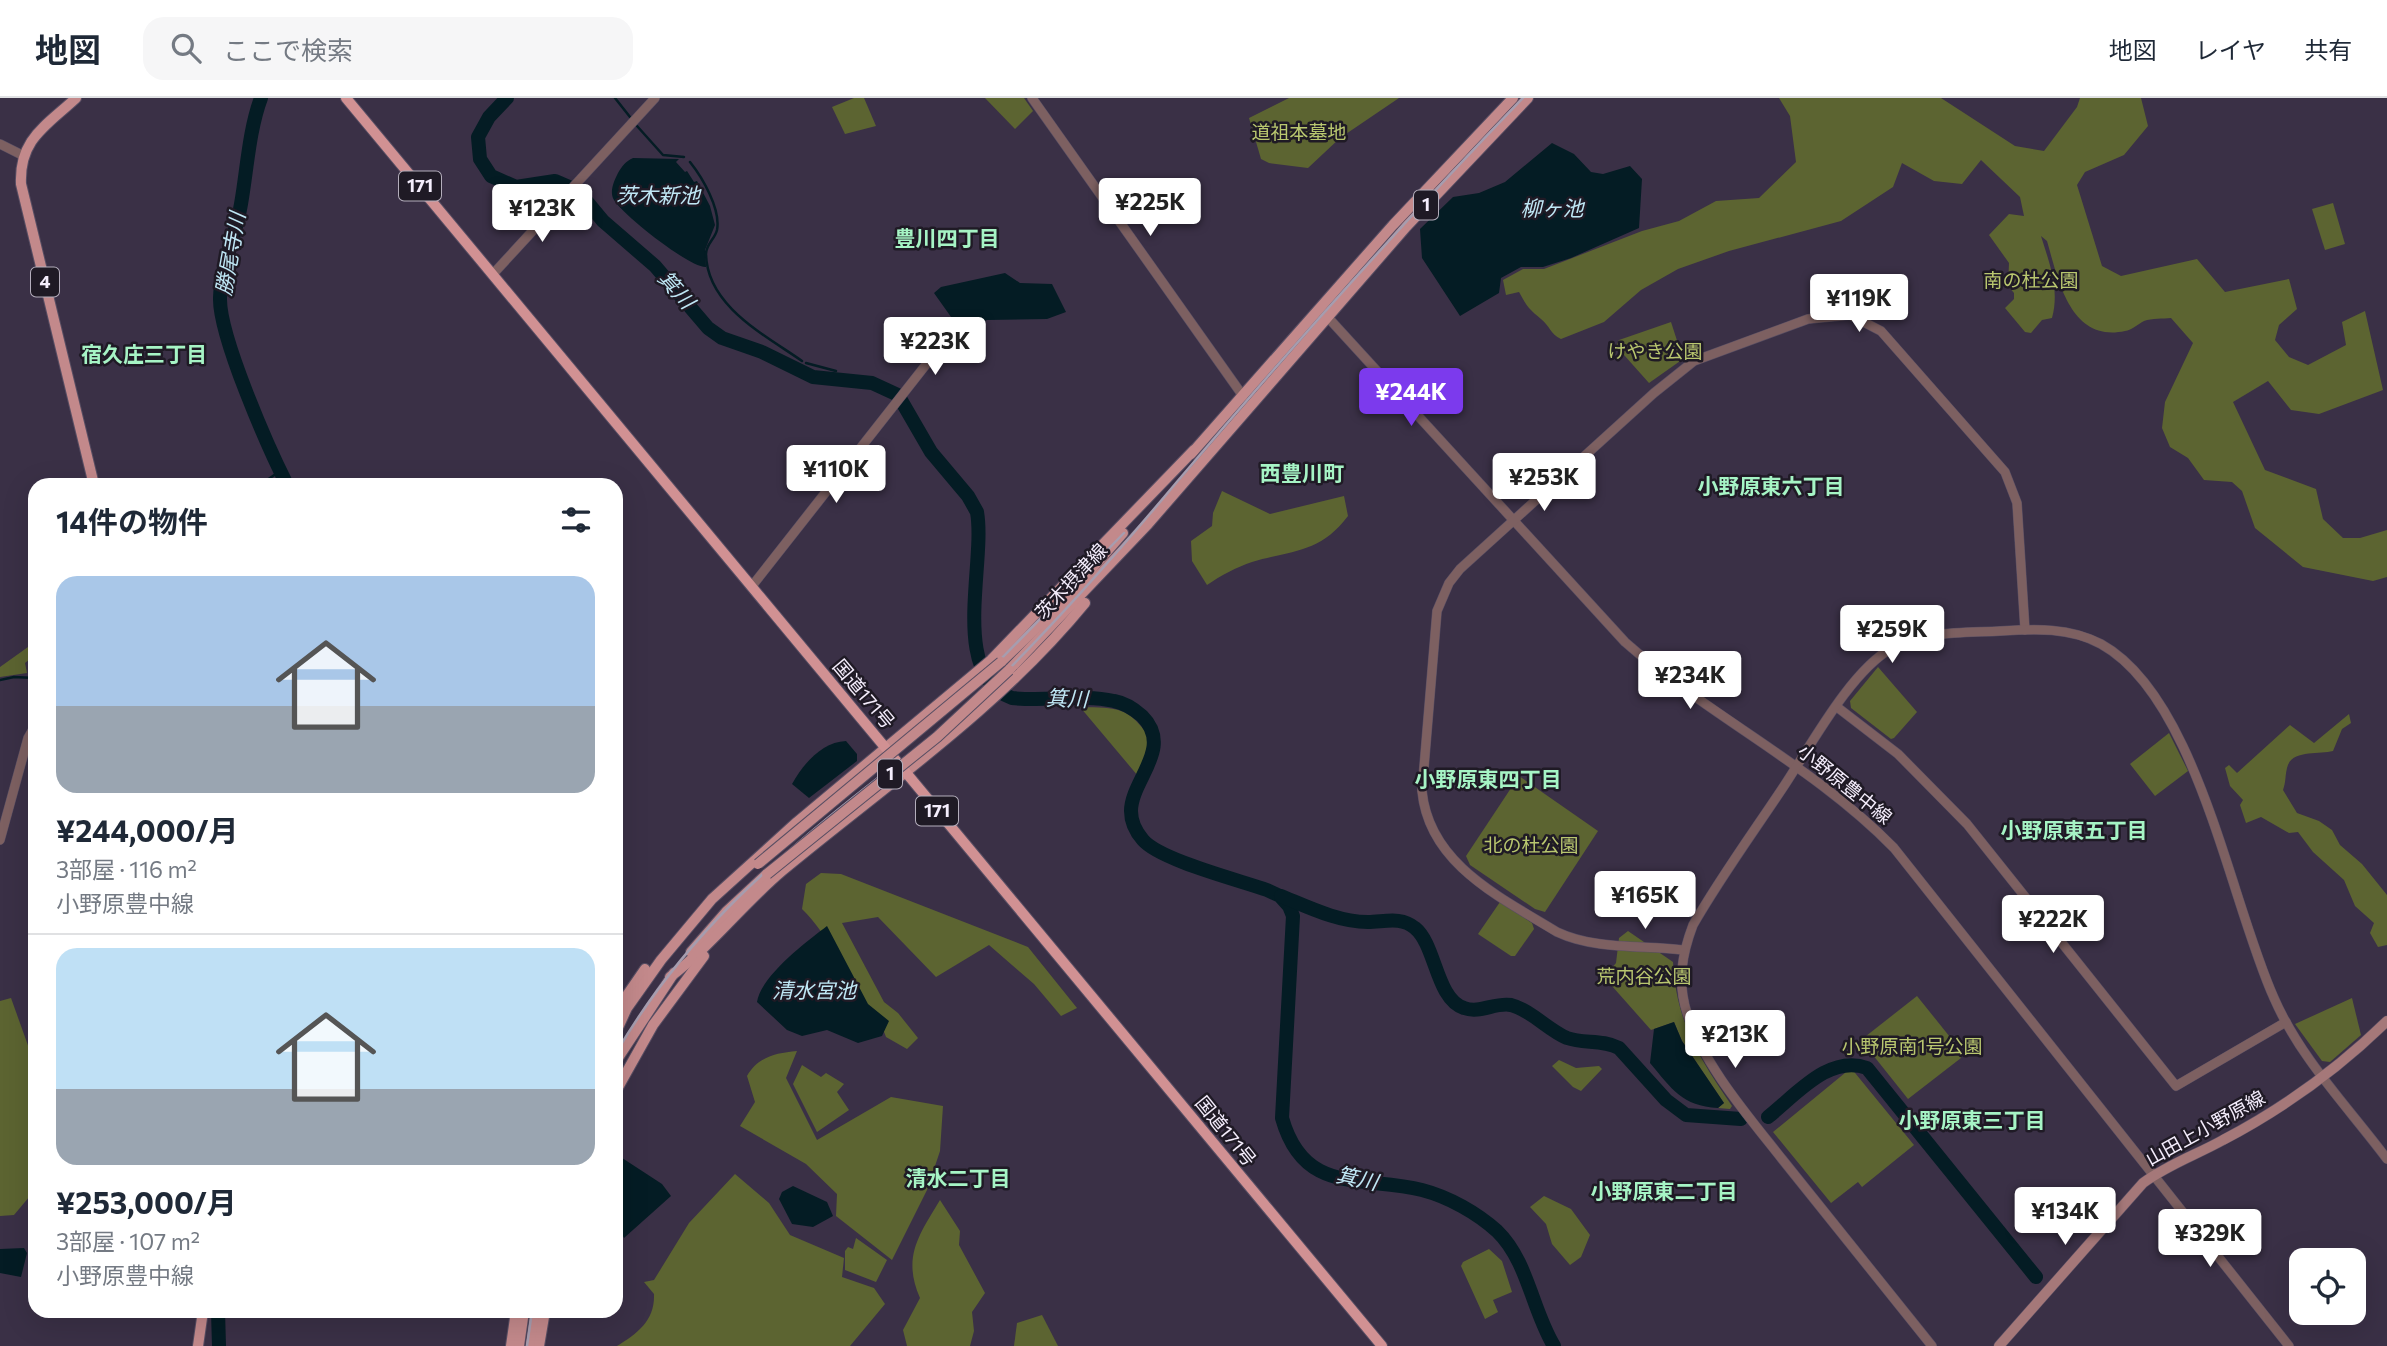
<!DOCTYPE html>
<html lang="ja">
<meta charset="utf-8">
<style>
body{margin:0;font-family:Commissioner,"Noto Sans JP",sans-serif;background:#f6f6f7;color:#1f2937;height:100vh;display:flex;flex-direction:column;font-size:26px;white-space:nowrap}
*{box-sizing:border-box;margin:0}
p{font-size:23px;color:#747a83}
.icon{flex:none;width:38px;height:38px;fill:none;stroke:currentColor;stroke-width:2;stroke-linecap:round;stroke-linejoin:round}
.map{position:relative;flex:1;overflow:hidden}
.side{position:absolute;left:28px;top:380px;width:595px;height:840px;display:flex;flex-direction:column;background:#fff;border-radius:21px;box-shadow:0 7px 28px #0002}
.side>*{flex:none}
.controls{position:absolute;left:2289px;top:1150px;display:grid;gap:14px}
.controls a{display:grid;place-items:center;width:77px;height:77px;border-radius:14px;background:#fff;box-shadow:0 7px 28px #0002;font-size:35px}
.price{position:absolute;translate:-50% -60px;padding:0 16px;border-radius:7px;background:#fff;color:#222;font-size:23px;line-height:46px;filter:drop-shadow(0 2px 4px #0008)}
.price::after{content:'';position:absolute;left:50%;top:42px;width:21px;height:16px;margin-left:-10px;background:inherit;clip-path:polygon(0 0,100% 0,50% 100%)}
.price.selected{background:#7c3aed;color:#fff}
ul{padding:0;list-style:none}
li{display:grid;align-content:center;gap:14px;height:371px;padding:0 28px}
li+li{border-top:2px solid #e0e1e3}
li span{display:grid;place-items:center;height:217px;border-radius:21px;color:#555}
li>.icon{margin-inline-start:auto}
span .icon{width:126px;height:126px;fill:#fffc;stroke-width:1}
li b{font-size:30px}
h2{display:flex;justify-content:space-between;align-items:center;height:84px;padding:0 28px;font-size:30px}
header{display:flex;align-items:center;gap:42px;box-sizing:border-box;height:98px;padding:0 35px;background:#fff;border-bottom:2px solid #e0e1e3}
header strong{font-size:33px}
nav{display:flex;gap:38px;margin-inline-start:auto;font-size:24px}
.search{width:490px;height:63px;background:#f6f6f7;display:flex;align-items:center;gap:18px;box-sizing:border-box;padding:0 24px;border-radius:21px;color:#747a83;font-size:26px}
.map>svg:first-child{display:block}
</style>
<header>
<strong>地図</strong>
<div class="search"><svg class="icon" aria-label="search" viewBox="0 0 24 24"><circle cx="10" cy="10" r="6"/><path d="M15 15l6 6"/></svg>ここで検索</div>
<nav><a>地図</a><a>レイヤ</a><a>共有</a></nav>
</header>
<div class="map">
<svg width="2387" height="1248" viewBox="0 0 2387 1248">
<rect width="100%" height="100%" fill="#3a3046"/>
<!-- green -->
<g fill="#5c6431">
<polygon points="854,0 864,0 876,28 845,36 832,9"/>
<polygon points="985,0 1024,0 1033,13 1015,31"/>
<polygon points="1289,0 1399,0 1340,40 1308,70 1269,65 1261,61 1249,20"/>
<path d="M1779,0H1941L2015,48L2044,53L2077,9L2080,0H2141L2148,28L2124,57L2085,74L2077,87L2102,168L2121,178L2197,161L2225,194L2289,181L2297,211L2279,227L2275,242L2289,259L2308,267L2346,247L2342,224L2365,213L2383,292L2319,316L2291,312L2268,283L2233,304L2265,372L2316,391L2323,421L2343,440H2360L2387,432V479L2373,483L2303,469L2255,430L2242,393L2232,384L2204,382L2188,360L2170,349L2162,330L2165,304L2193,245L2171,220C2163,221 2152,220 2144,223C2138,226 2132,232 2125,233C2070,245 2058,181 2047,143L2041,138C2049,164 2060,191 2052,220L2042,222L2031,235L2025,234L2005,210L2014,201V195L2008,188L2009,165L1989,137L2009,116L2024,118L2020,99L1981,62L1962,86L1934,83L1902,65L1893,89L1841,123L1729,153L1678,171L1641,192L1604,224L1561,241C1550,236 1550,228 1541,221C1528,210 1528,210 1519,194L1506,197L1503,182L1523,171H1544L1642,133L1679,123L1716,103L1759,100L1796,64L1790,18Z"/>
<polygon points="2333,105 2345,146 2325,152 2312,111"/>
<polygon points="1671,224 1683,261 1649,285 1616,248 1619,242"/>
<path d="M1222,393L1270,416L1344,398L1348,418C1320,455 1293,452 1252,464C1237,469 1220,478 1207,487L1192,463L1191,443L1212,428L1213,415Z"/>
<polygon points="35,544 35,557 25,565 27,575 0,579 0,569"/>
<polygon points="1878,569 1917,614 1894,640 1891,641 1851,610 1850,603"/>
<path d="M1080,609C1118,610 1129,608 1151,642L1138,678Z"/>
<path d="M2349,616L2351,625L2342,631L2333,653C2319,657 2291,651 2287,670C2285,678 2286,684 2283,692L2297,715L2319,723L2332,732L2340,747L2362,766L2387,797V847L2378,849L2370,835L2374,825L2355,808L2344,782L2313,754L2298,734L2289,735L2261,719L2246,725L2240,707L2243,702L2230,688L2225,670L2229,667L2237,675L2290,627L2314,645Z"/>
<polygon points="2169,635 2188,673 2155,698 2130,666"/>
<polygon points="1519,678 1598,733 1545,814 1535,811 1470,767 1466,758"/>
<path d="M821,775L841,776L1028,849L1077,910L1061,918L1034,886L989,847L936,879L878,819L842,825L884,904L898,915L918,940L907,951L886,939C881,923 870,917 862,903C843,870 829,838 802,811L806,786Z"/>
<polygon points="1500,804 1532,825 1534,831 1515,858 1511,858 1478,836"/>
<path d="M1628,833L1673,864C1676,923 1699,960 1732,1008L1730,1011L1718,1010L1724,1005L1682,943L1674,924L1651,932L1604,879L1616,865L1619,840Z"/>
<polygon points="1917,898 1962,954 1961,960 1908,1001 1861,942"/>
<polygon points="11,900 35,967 35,1092 14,1117 0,1118 0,903"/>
<polygon points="2352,900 2361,937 2330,964 2322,963 2295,926"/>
<path d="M797,953L786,980L817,1042L891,999L943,1008L940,1053L927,1092L892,1162L836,1118L837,1096L806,1066L740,1028L755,1004L747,978C758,959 775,955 797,953Z"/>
<polygon points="1559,962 1576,970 1599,968 1602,971 1581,993 1573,989 1552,968"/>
<polygon points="802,967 821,979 826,975 844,986 837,994 849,1012 817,1034 793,986"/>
<polygon points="1851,970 1914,1047 1862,1089 1858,1084 1831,1105 1773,1034"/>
<path d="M735,1076L769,1105L790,1137L844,1160L842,1179L874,1190L885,1206L850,1248H617C638,1235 655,1222 654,1196L644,1184L654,1182L689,1125Z"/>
<polygon points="1544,1098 1571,1111 1590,1137 1581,1159 1570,1167 1552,1146 1546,1126 1530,1109"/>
<path d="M940,1102L960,1133L959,1147L985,1195L972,1214L974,1233L970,1248H907L903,1232L920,1200C902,1159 919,1137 940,1102Z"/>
<polygon points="856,1140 887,1162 876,1184 845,1172 845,1153 848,1149 853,1151"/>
<polygon points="1489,1151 1502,1163 1512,1194 1493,1202 1498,1214 1485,1221 1461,1168 1463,1164"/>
<polygon points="1042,1217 1058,1248 1014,1248 1017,1225"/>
</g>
<!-- water -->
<g fill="#041c24">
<polygon points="1552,45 1574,56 1591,74 1603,76 1630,68 1642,81 1639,130 1571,160 1543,169 1521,169 1501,180 1499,195 1460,218 1422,160 1420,131 1453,99 1479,95 1505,84"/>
<path d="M633,60L679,61L676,64L685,74L687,73L694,84L697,83L710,108L715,127L705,152L706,169C690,170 624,118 614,102C609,94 614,83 618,75C622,68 626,63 633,60Z"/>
<polygon points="1005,175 1020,185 1052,186 1066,214 1047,221 987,222 978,226 966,240 934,195 941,189"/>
<path d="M846,643L857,656V663L809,700L792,686C803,666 822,644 846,643Z"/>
<path d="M827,828L868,906L889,923L882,938L858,945L827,932L802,938L787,932L757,904C761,878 806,844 827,828Z"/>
<path d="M1674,924L1682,943L1724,1005L1718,1010C1682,1008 1672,991 1650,965L1654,931Z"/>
<polygon points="616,1056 662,1086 671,1098 624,1140 616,1126"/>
<polygon points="793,1088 827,1104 833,1118 813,1129 792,1126 779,1101 782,1094"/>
<polygon points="24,1150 27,1155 21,1179 0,1175 0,1151"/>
</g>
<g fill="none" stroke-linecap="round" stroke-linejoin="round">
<!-- stream -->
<g stroke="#041c24" stroke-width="2.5">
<polyline points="615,0 630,19"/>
<polyline points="637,28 663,57 684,59"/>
<path d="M690,64C702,79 721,111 717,132C715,141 706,146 706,156C707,208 765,237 802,263"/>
<polyline points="806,265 836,273"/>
<polyline points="841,277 841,282"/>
<polyline points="260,387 280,373"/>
<polyline points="0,582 14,579 35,580"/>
</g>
<!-- river -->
<g stroke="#041c24" stroke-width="14">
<path d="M261,0C249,32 247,72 241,106C236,138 221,167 220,200C219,238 268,349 287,387"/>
<path d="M507,0L489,19L478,39L480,61L491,78L516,89L555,83L578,93L603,123L655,168L708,230L722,240L762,254L813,279L872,285L898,297L931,354L968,398L977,414C986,466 949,577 1012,600C1045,604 1081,596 1114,603C1125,605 1134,611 1142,618C1174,650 1131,682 1131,713C1131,724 1136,734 1143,742C1160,762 1239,782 1267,792L1280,798L1289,808L1293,818L1282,1020C1304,1098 1363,1077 1422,1092C1449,1099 1477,1115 1497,1133C1528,1163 1532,1212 1554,1248"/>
<path d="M1281,798C1308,809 1338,824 1368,824C1384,824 1401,818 1415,830C1436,847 1436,901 1464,910C1480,916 1495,904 1511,907C1531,912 1548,932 1567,940C1584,946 1602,941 1619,950L1666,1002L1686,1017L1741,1021"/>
<path d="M1768,1019C1796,997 1829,956 1867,970L2036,1179"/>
<polyline points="218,1213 219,1248"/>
</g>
<defs>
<g id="tertiary">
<polyline points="1032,0 1243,298"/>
<polyline points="0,46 22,57"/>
<polyline points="493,176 655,0"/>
<path d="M1323,214L1625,544C1710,619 1814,668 1894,750L2289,1248"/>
<polyline points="752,488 943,245"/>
<polyline points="1837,609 1898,656 1967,726 2176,988 2286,924"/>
<polyline points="0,742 28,640 35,628"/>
<path d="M1683,852C1642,847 1595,852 1557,834C1500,799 1429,766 1422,693L1437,513L1449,485L1460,471L1654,295L1694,263L1808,221L1850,217L1881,233L2005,374L2017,405L2025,532"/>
<path d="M1932,1248C1882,1186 1832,1124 1782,1061C1749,1019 1703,966 1687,915C1677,884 1682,856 1693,827C1720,780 1752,736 1782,691C1809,651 1850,573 1892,550C1924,533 1964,535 2000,533C2035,531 2069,529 2101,546C2197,599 2230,803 2274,900C2300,960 2348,1009 2387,1061"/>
</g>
<path id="secondary" d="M1999,1248L2143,1085C2169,1066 2196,1057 2223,1042C2284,1010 2338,971 2387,923"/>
<g id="primary">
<path d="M76,0C46,28 19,41 21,86L94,387"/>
<polyline points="1191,356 1393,127 1513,0"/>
<polyline points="1001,564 1062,505 1123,435"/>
<polyline points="1009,572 1148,426 1406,129 1528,0"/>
<polyline points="691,854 726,814 767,776"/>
<path d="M670,879C711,848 743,806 782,773C887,686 998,611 1085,505"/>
<polyline points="616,913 645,871"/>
<polyline points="616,934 627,910 661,862 712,801 797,724 991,562 1194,352"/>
<polyline points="616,963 674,875"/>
<polyline points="616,993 653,927 704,858"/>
<polyline points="198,1248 203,1213"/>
<polyline points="511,1248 516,1213"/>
<polyline points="519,1248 524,1213"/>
<polyline points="531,1248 536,1213"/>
<polyline points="539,1248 545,1213"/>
</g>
<polyline id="trunk" points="346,0 1382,1248"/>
</defs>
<!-- tertiary casing -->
<use href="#tertiary" stroke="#584e63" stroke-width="10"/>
<!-- secondary casing -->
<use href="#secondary" stroke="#584e63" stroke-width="11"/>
<!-- primary casing -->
<use href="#primary" stroke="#584e63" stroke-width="12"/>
<!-- trunk casing -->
<use href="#trunk" stroke="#584e63" stroke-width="12"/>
<!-- tertiary -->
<use href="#tertiary" stroke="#7d6061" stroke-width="9"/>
<!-- secondary -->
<use href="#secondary" stroke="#a57879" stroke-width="10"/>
<!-- primary -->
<use href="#primary" stroke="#c3898b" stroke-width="10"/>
<!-- trunk -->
<use href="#trunk" stroke="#d19193" stroke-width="10"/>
<!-- rail -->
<g stroke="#a69daf" stroke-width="2.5">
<polyline points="958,605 1124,435"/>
<path d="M616,955C682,842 768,766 869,687C913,652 959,622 998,582C1061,519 1119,453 1176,385C1288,253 1403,124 1523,0"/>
<polyline points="527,1248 532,1213"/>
</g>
<defs>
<g id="primary-bridge">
<polyline points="758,766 1001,564"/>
<polyline points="767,776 937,639 1009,572"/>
</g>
</defs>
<!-- primary-bridge casing -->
<use href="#primary-bridge" stroke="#584e63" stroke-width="12" stroke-linecap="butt"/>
<!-- primary-bridge -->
<use href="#primary-bridge" stroke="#c3898b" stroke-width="10"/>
</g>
<g text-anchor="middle" stroke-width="5" stroke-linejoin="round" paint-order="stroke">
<!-- shield labels -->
<g fill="#1f1a25" stroke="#b4aebc" stroke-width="2">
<rect x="399" y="73.5" width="42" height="29" rx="5"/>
<rect x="1414" y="92.5" width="24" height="29" rx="5"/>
<rect x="31" y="169.5" width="28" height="29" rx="5"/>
<rect x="878" y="661.5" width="24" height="29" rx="5"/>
<rect x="916" y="698.5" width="42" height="29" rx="5"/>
</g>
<g font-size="18" font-weight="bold" fill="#f4edfc">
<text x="420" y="94">171</text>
<text x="1426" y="113">1</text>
<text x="45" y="190">4</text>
<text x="890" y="682">1</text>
<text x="937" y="719">171</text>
</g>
<!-- park labels -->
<g font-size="19" fill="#b9c76f" stroke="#1f1a25">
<text x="1299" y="41">道祖本墓地</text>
<text x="2031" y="189">南の杜公園</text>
<text x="1655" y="260">けやき公園</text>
<text x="1531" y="754">北の杜公園</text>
<text x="1644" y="885">荒内谷公園</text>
<text x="1912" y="955">小野原南1号公園</text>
</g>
<!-- street labels -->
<g font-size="19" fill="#f4edfc" stroke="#1f1a25">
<text transform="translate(1071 483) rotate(-47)" y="7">茨木摂津線</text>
<text transform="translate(864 596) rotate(50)" y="7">国道171号</text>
<text transform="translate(1845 686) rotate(39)" y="7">小野原豊中線</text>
<text transform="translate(2205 1030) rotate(-29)" y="7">山田上小野原線</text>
<text transform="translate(1226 1033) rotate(51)" y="7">国道171号</text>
</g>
<!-- water labels -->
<g font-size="21" font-style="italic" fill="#bfe7f5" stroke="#1f1a25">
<text x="658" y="105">茨木新池</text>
<text x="1552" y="118">柳ヶ池</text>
<text transform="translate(231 156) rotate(-80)" y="7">勝尾寺川</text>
<text transform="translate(676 192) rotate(48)" y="7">箕川</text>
<text transform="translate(1067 601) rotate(2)" y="7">箕川</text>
<text x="814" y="900">清水宮池</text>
<text transform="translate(1357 1081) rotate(12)" y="7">箕川</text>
</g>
<!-- neighbourhood labels -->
<g font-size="21" font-weight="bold" fill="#a6f4c5" stroke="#1f1a25">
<text x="947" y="148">豊川四丁目</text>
<text x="144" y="264">宿久庄三丁目</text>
<text x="1302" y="383">西豊川町</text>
<text x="1771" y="396">小野原東六丁目</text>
<text x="1488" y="689">小野原東四丁目</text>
<text x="2074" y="740">小野原東五丁目</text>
<text x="1972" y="1030">小野原東三丁目</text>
<text x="958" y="1088">清水二丁目</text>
<text x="1664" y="1101">小野原東二丁目</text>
</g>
</g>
</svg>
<div class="controls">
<a><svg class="icon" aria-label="locate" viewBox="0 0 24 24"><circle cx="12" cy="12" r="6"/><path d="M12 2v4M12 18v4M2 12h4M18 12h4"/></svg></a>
</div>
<b class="price" style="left:1150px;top:140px">¥225K</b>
<b class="price" style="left:542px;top:146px">¥123K</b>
<b class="price" style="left:1859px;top:236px">¥119K</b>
<b class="price" style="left:935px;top:279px">¥223K</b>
<b class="price selected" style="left:1411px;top:330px">¥244K</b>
<b class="price" style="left:836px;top:407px">¥110K</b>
<b class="price" style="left:1544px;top:415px">¥253K</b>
<b class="price" style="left:1892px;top:567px">¥259K</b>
<b class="price" style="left:1690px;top:613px">¥234K</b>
<b class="price" style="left:1645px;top:833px">¥165K</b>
<b class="price" style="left:2053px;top:857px">¥222K</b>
<b class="price" style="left:1735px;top:972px">¥213K</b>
<b class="price" style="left:2065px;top:1149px">¥134K</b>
<b class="price" style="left:2210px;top:1171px">¥329K</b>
<section class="side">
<h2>14件の物件<svg class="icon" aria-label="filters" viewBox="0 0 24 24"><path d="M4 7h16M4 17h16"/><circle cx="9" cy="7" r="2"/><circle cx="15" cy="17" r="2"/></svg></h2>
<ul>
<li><span style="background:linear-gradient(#a9c7e8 60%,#9aa5b1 0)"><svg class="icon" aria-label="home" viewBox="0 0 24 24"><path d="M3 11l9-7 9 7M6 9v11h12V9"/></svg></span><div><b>¥244,000/月</b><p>3部屋 · 116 m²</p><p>小野原豊中線</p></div></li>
<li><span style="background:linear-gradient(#bfe0f5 65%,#9aa5b1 0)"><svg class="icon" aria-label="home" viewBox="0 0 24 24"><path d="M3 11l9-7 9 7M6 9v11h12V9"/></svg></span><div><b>¥253,000/月</b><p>3部屋 · 107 m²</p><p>小野原豊中線</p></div></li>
</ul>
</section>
</div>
